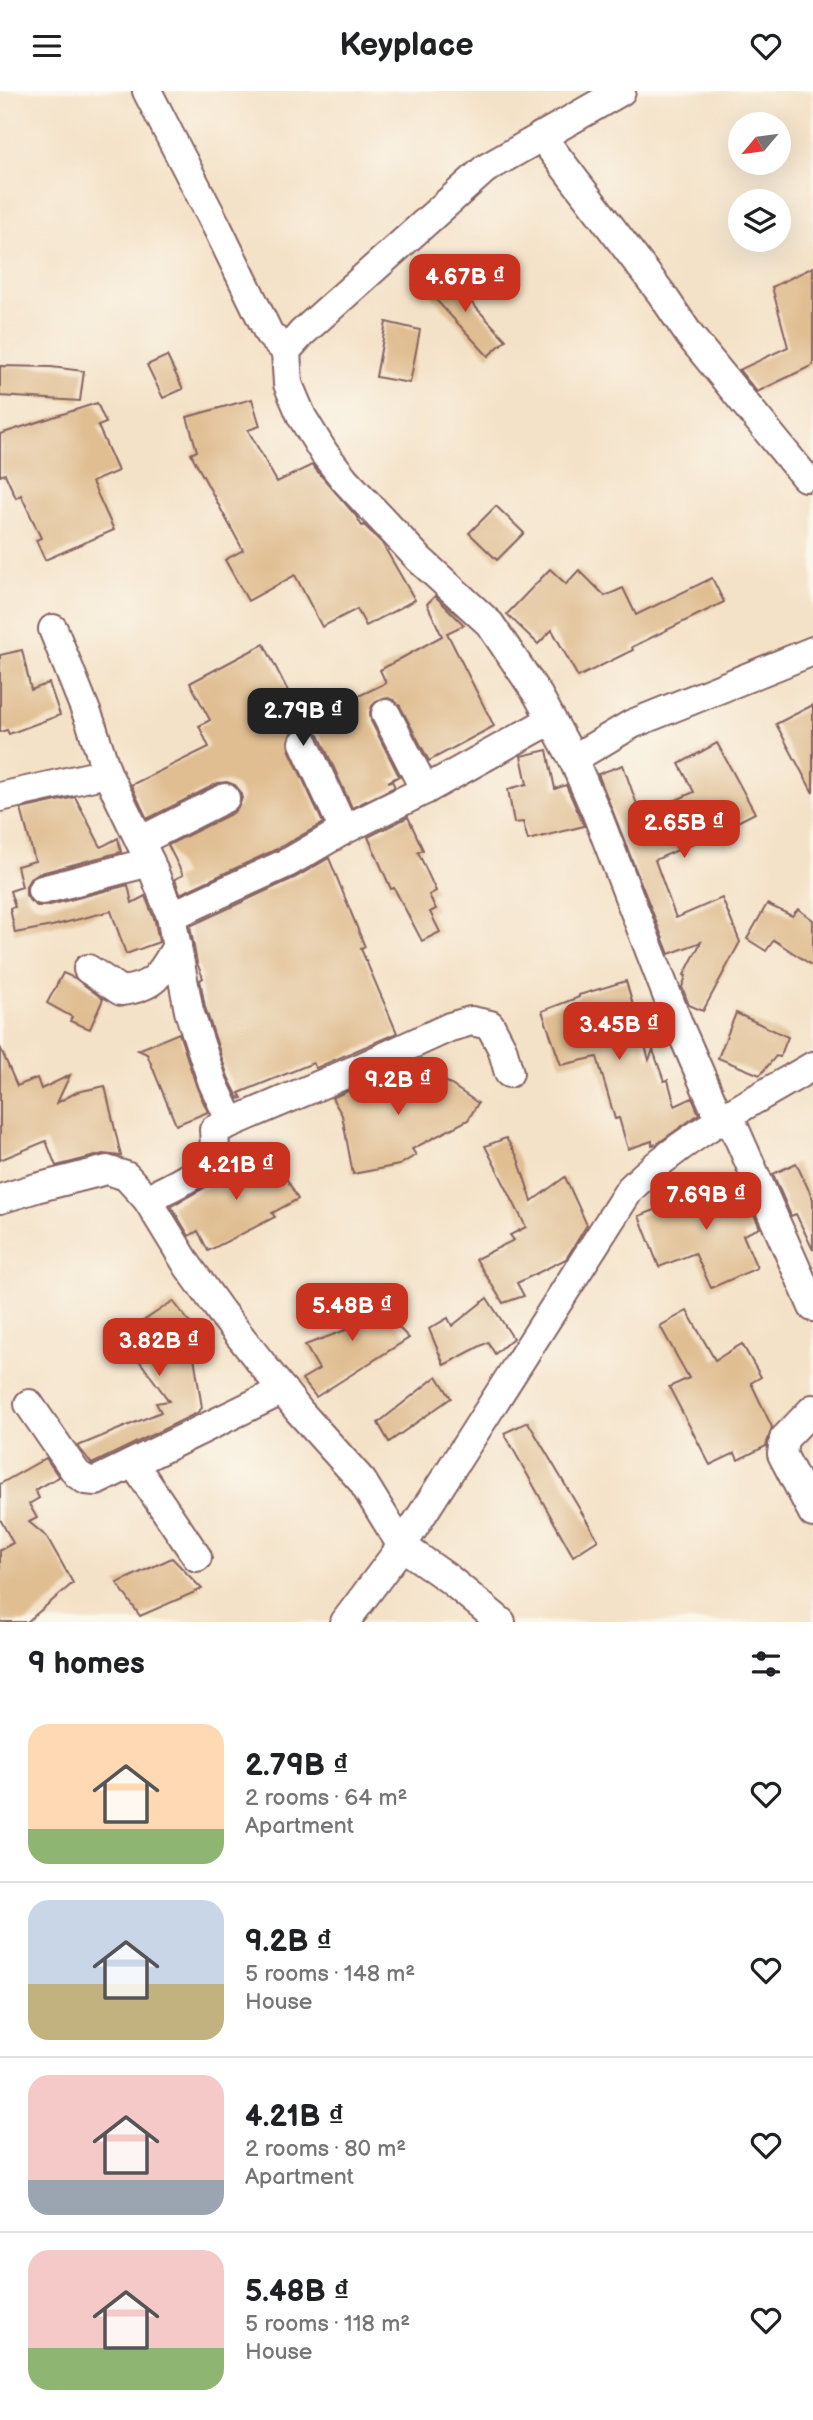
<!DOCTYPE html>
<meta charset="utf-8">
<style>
body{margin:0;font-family:"Balsamiq Sans",sans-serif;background:#f2f2f2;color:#202124;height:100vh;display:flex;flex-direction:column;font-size:26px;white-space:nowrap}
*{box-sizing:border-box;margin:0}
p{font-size:23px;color:#757577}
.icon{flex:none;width:38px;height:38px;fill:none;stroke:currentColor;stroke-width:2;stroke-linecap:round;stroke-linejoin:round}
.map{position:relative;height:1531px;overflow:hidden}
.sheet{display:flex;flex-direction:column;background:#fff;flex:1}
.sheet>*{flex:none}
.needle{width:46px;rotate:241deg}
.controls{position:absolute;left:728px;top:21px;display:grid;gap:14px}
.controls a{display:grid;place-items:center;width:63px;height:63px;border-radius:50%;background:#fff;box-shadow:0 7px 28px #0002;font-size:35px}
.price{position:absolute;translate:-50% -60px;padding:0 16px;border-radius:14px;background:#c8321e;color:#fff;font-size:23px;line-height:46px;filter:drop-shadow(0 2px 4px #0008)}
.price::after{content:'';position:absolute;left:50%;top:42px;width:21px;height:16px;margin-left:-10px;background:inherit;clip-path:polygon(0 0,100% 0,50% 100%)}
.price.on{background:#222;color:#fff}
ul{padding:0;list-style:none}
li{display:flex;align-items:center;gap:21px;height:175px;padding:0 28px}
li+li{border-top:2px solid #e0e0e0}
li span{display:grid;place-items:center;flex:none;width:196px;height:140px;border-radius:21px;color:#555}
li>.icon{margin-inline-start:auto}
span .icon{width:84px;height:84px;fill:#fffc;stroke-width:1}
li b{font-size:30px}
h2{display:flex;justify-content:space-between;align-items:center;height:84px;padding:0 28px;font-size:30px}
header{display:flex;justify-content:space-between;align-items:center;height:91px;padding:0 28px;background:#fff;font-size:32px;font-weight:800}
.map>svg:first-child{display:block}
</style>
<header><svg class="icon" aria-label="menu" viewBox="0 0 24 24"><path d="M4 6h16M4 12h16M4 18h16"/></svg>Keyplace<svg class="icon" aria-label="heart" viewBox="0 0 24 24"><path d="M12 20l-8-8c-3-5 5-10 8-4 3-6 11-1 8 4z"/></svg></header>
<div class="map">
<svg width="813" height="1531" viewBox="0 0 813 1531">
<rect width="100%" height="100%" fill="#fbf7ec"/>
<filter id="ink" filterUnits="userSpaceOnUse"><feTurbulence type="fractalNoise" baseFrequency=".0143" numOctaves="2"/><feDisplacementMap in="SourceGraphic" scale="14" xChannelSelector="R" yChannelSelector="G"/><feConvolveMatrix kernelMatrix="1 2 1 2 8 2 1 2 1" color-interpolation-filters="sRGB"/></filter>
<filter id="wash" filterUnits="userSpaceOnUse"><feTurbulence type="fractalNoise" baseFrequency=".00686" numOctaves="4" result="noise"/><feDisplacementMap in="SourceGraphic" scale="28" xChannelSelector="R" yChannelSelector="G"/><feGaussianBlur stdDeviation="1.57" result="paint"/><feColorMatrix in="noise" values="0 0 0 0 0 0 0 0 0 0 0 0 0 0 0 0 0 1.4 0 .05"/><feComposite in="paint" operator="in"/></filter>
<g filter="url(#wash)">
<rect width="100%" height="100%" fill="#f4e2c8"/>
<g id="blocks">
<!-- building -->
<g fill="#e0be92">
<polygon points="813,176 813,274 757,301 739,279 788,256 772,196"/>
<polygon points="442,180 506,249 488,265 425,197"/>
<polygon points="386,231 420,239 410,292 376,286"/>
<polygon points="167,265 183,298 163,307 147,274"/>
<polygon points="0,275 51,276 84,280 80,310 0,305"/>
<polygon points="252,308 260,335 248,339 277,391 312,374 356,425 362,435 364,434 382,452 415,509 366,535 357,518 322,536 295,484 248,510 225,469 243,459 191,363 197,360 187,326"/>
<polygon points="97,312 106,332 98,335 118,380 92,391 114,439 45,469 36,449 41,447 21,404 16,407 5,383 0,385 0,343"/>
<polygon points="496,415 524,442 497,469 469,442"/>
<polygon points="550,478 566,493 579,479 605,505 623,497 636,524 712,487 724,511 632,556 633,559 578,586 552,539 538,553 507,523"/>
<polygon points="435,505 464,534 447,542 494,635 429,670 400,615 394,609 388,607 378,609 372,615 370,621 371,630 399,685 388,691 392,690 395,696 352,717 319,644 313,638 306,636 296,637 291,642 288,650 289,658 323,732 281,756 180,803 175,788 183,784 168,754 233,722 239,715 242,707 240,700 235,694 227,691 218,692 147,728 131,694 209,656 199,635 210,629 190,592 264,553 293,610 317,598 327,620 386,592 380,579 442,545 427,513"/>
<polygon points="22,559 31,599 49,592 60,624 9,643 7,639 0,641 0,564"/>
<polygon points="813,614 813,702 776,633"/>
<polygon points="717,652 755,722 716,742 655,769 676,827 722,807 740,851 703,920 689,914 682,896 686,885 684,884 701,851 669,863 598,683 623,674 641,725 694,701 679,673"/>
<polygon points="547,659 555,698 566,694 584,735 528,749 523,731 514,732 508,698 527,693 521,665"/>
<polygon points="75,706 101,756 118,747 121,761 37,783 30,788 26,795 26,804 30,810 37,815 46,815 128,794 132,812 145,805 155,830 159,851 126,863 111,820 52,835 15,842 10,817 15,816 10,800 22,796 17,775 35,770 21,718"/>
<polygon points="408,726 423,759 418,761 436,800 429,804 436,818 430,821 440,841 422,850 394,797 391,798 368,746"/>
<polygon points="329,767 365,856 361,858 397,942 316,977 313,972 239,1002 242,1007 239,1008 228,986 205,916 200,889 203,887 197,872 190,835 296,786"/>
<polygon points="767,813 792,825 798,818 813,829 813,875 774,849 766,860 747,848"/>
<polygon points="63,882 75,887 103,908 90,938 70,930 72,926 47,912"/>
<polygon points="626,890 649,969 653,959 664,990 668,989 675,1015 692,1007 699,1023 657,1053 652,1054 652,1050 628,1058 619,1027 615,1028 597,966 561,974 542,920 579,906 579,904"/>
<polygon points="736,922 788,946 780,966 776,965 760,984 718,967"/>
<polygon points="179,942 197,997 208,1021 176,1034 147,963 138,959"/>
<polygon points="0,956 17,995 37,987 41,998 70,984 57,1012 77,1001 105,995 121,1065 103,1063 56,1075 46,1050 0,1069"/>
<polygon points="411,972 425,998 435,983 478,1012 468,1029 412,1058 416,1064 399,1074 353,1083 342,1024 332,1007"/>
<polygon points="506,1047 517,1065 532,1110 565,1086 587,1134 566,1168 517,1192 524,1205 503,1212 476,1168 514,1149 510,1144 526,1136 485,1055"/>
<polygon points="271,1060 298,1108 272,1122 275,1126 208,1160 198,1140 189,1145 171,1115"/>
<polygon points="796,1072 813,1108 813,1159 796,1123 791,1125 773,1083"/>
<polygon points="738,1087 760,1137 743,1144 757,1177 711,1197 695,1162 659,1176 639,1125"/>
<polygon points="363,1200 409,1247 316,1306 302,1288 319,1278 305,1254 346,1239 334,1219"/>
<polygon points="487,1207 513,1247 495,1263 488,1251 444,1274 429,1238 448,1227 452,1235"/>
<polygon points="173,1210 205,1251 193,1259 202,1317 197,1322 92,1373 78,1355 161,1321 156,1312 169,1310 121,1245"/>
<polygon points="687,1220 715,1269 742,1253 761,1286 751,1292 772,1336 766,1355 738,1369 735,1362 710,1374 669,1296 689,1287 660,1235"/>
<polygon points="437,1285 451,1307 389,1351 378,1332"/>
<polygon points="528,1331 598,1449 573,1465 504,1342"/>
<polygon points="46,1367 59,1386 35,1399 39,1407 29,1413 37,1427 29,1431 47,1446 73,1492 27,1531 0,1531 0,1459 13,1452 0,1428 0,1393"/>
<polygon points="172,1467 202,1498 140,1525 117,1492"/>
</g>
</g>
</g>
<g filter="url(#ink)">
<use href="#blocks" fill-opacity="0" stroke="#866362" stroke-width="2"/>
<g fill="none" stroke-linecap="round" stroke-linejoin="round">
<defs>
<g id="street">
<polyline points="147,0 218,138 269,243 286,260"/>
<polyline points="621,0 485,78 302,242 286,260 288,293 302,326 324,362 345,389 419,468 490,533 538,604 573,668 597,723 679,935 720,1029"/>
<polyline points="541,45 661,202 690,245 805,386"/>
<polyline points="53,538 91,633 107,682"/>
<polyline points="386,623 425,699"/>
<polyline points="304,652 344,739"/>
<polyline points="573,668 632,633 813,560"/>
<polyline points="0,706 107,682 150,771 171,825 189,920 213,992 231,1031"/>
<polyline points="140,750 225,707"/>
<polyline points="42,799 150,771"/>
<polyline points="171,825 289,771 344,739 425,699 551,629"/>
<path d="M88,878L121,900C155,896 161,883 177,855"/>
<polyline points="729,1025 813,1216"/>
<polyline points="0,1108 36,1097 107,1079 126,1085 147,1108 188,1175 221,1221 299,1320 362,1390 402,1455 449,1488 501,1531"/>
<path d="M147,1108C164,1099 197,1085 209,1071C216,1062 215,1049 214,1039L362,976L450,936L471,930L490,934L502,957L509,982"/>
<polyline points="29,1313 77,1383 86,1389 96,1390 283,1299"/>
<polyline points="813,1318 784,1348 782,1363 813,1422"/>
<polyline points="134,1373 197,1466"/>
<path d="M345,1531L402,1455L630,1098C682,1046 750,1012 813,975"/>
</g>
</defs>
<!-- street casing -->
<use href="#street" stroke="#866362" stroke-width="32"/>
<!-- street -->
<use href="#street" stroke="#fff" stroke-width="28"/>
</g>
</g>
</svg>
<div class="controls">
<a><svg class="needle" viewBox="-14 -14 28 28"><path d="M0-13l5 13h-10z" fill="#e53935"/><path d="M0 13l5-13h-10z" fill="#757577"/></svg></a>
<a><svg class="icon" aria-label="layers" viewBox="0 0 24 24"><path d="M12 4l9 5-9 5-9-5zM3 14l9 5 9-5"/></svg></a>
</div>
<b class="price" style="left:465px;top:223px">4.67B ₫</b>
<b class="price on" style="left:303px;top:657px">2.79B ₫</b>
<b class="price" style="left:684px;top:769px">2.65B ₫</b>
<b class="price" style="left:619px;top:971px">3.45B ₫</b>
<b class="price" style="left:398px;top:1026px">9.2B ₫</b>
<b class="price" style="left:236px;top:1111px">4.21B ₫</b>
<b class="price" style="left:706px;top:1141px">7.69B ₫</b>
<b class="price" style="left:352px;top:1252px">5.48B ₫</b>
<b class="price" style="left:159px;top:1287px">3.82B ₫</b>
</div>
<section class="sheet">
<h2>9 homes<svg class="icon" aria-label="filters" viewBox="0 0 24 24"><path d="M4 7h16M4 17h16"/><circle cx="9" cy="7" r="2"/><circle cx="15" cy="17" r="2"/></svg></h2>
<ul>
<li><span style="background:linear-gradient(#ffd9b3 75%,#8fb573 0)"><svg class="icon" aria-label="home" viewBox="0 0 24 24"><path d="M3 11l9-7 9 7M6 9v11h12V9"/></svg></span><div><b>2.79B ₫</b><p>2 rooms · 64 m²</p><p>Apartment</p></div><svg class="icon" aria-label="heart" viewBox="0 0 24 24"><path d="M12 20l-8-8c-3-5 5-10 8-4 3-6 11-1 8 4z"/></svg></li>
<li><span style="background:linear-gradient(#c9d6e8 60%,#c2b280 0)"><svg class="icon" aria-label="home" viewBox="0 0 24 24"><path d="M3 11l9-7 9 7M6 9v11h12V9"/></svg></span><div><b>9.2B ₫</b><p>5 rooms · 148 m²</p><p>House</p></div><svg class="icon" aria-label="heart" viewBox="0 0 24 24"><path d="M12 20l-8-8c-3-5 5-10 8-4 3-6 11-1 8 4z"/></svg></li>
<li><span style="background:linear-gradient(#f6c9c9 75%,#9aa5b1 0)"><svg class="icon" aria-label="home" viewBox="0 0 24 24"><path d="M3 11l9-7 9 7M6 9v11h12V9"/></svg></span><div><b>4.21B ₫</b><p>2 rooms · 80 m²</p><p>Apartment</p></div><svg class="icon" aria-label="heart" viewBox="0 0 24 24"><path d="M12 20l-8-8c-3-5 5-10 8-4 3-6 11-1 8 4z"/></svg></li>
<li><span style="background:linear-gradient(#f6c9c9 70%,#8fb573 0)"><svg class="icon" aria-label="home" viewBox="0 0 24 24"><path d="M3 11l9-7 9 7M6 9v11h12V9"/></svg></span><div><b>5.48B ₫</b><p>5 rooms · 118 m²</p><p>House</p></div><svg class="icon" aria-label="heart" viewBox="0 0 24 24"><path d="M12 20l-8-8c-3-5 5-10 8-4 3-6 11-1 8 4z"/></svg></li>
</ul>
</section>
